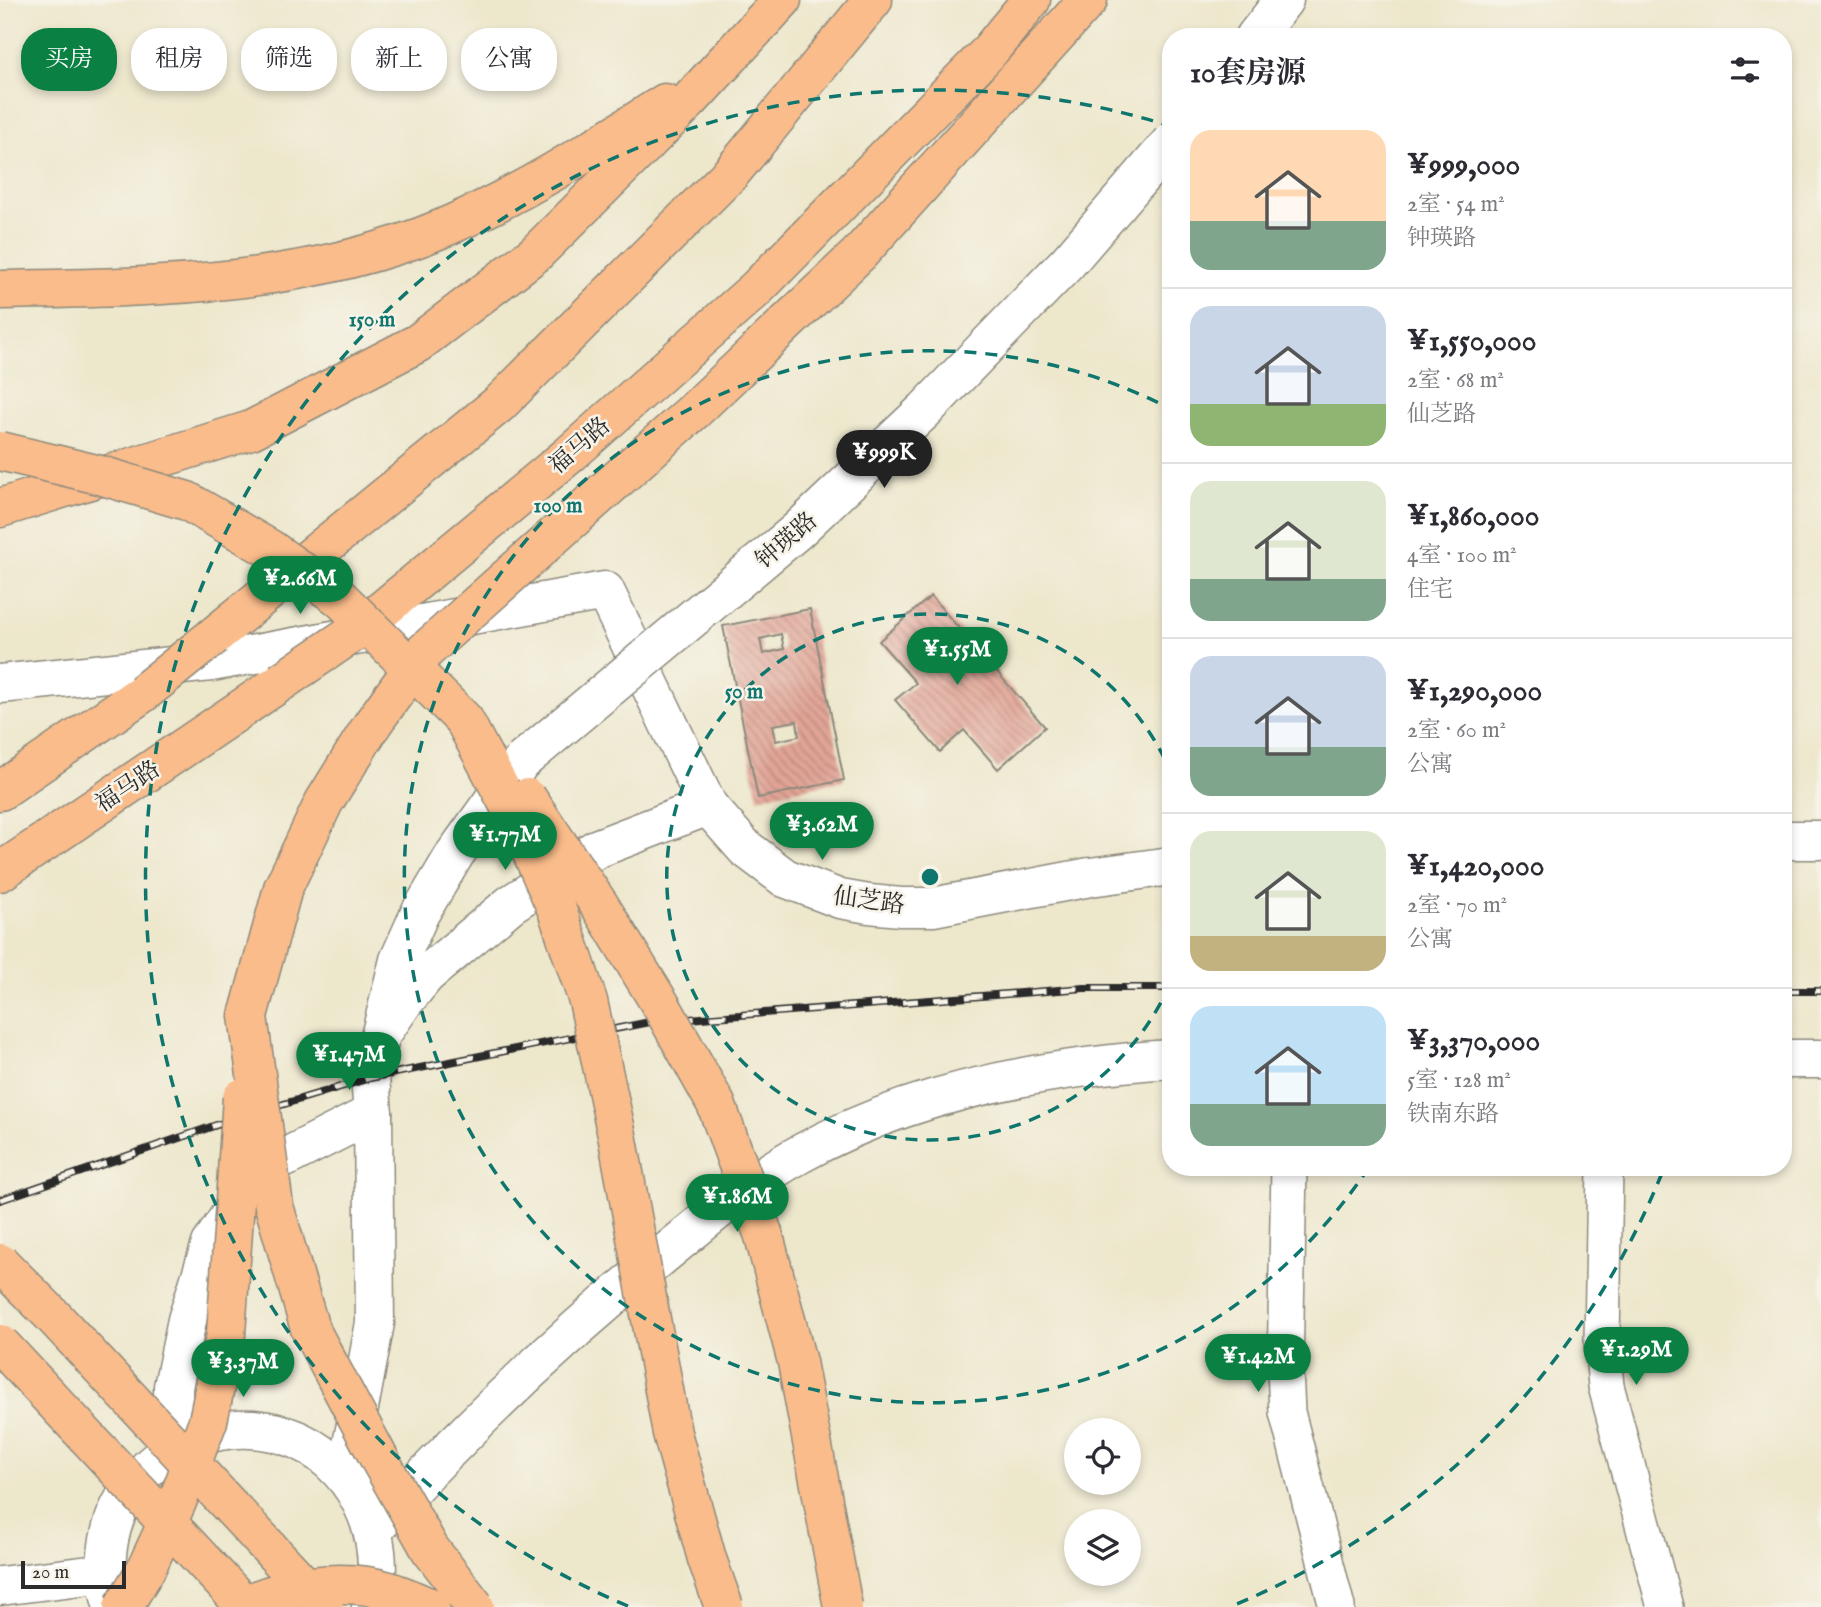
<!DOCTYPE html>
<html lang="zh">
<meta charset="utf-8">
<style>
body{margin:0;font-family:"IM FELL English","Noto Serif SC",serif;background:#f7f7f7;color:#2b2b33;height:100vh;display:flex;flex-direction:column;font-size:26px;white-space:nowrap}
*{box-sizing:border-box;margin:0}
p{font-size:23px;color:#7c7c81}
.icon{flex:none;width:38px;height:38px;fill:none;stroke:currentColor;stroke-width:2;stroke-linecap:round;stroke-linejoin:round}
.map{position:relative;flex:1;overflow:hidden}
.sheet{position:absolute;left:1162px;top:28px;width:630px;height:1148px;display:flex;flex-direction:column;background:#fff;border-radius:28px;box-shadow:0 4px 10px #0003}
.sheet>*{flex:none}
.guide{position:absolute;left:21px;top:28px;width:665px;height:63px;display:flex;gap:14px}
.controls{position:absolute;left:1064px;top:1418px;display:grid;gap:14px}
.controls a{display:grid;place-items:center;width:77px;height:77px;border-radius:50%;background:#fff;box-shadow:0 4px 10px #0003;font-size:35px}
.scale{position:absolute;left:21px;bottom:18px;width:105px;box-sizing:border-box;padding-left:7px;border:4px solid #2b2b2b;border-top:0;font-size:19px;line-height:24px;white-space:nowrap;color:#2b2b2b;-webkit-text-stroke:5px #f7f3e8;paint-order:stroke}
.price{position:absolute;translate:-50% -60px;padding:0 16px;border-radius:24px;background:#0b8043;color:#fff;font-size:23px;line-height:46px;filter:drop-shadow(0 2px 4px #0008)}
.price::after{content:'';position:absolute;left:50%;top:42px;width:21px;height:16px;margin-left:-10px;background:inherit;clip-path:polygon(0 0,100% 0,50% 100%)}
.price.selected{background:#222;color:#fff}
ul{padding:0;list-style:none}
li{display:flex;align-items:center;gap:21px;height:175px;padding:0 28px}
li+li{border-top:2px solid #e1e1e2}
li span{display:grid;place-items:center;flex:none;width:196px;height:140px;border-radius:21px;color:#555}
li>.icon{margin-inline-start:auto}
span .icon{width:84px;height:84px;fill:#fffc;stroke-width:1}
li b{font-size:30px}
h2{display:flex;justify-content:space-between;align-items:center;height:84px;padding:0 28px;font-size:30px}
.pill{padding:0 24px;border-radius:28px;background:#fff;box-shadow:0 4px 10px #0003;font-size:24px;line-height:63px}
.pill.selected{background:#0b8043;color:#fff}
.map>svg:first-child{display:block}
</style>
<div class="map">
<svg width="1821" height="1607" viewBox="0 0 1821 1607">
<defs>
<pattern id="building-back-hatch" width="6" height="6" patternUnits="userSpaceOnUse" patternTransform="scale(1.75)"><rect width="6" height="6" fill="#e2a597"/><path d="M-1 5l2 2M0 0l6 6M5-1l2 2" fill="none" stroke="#b7877b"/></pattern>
</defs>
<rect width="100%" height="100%" fill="#f7f3e8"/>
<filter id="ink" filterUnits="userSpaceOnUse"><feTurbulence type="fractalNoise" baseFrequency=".0143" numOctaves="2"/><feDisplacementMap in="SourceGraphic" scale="14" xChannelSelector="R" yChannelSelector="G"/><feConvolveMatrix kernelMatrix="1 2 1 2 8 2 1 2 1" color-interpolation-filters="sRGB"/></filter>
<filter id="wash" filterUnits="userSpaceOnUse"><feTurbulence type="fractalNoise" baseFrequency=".00686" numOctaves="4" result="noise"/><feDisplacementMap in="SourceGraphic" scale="28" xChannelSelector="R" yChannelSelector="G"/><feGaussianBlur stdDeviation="1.57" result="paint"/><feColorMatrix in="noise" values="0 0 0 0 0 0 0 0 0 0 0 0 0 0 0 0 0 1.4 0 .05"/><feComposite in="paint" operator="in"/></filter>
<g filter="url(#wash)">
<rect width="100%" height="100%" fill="#ede7cc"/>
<g id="blocks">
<!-- building -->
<g fill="url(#building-back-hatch)" fill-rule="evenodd">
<polygon points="931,596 1045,727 998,769 964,730 940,752 895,700 916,683 879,641"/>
<path d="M810,609L844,780L758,798L723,626ZM781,634L784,649L763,654L760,639ZM797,721L799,736L776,741L773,725Z"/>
</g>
</g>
</g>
<g filter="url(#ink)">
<use href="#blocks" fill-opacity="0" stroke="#8c897c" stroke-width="2"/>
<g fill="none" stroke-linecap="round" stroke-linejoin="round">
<defs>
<g id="minor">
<polyline points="1289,1167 1285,1370 1287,1412 1337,1607"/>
<polyline points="1605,1167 1602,1343 1606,1386 1665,1607"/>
</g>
<g id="tertiary">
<polyline points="1255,37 1284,0"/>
<polyline points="0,684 211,662 605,591 708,806 745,848 785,878 840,899 869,904 901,907 933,907 1090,877 1171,866"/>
<polyline points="1783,840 1821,840"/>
<polyline points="379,1038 403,1003 426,975 511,904 596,849 708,806"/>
<polyline points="1783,1059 1821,1059"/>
<polyline points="373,1113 370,1078 399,960 420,913 455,854 518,766"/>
<polyline points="174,1447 173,1387 187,1320 211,1244 259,1171 373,1113 375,1323 346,1477"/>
<path d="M373,1530C464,1430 563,1336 668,1251C711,1216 752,1180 800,1154C911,1092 1045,1067 1171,1059"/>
<polyline points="0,1586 106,1573"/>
<path d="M113,1607C103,1579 105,1546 115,1518C140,1452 215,1413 284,1435C355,1458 392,1538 371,1607"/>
</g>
<g id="primary">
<polyline points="363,626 569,455 756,289 987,54 1031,0"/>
<polyline points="214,636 499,404 731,173 873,0"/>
<polyline points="0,791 143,693"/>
<polyline points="0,872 281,682"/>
</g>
<g id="trunk">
<path d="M0,290C150,287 303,287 443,228C521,195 594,148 665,103"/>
<polyline points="695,410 859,254 1088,0"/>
<polyline points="0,508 251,430 418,343 535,254 690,100 782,0"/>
</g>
</defs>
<!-- minor casing -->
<use href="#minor" stroke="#8c897c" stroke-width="38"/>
<!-- tertiary casing -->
<use href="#tertiary" stroke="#8c897c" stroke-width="41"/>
<!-- primary casing -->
<use href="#primary" stroke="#8c897c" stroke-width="41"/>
<!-- trunk casing -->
<use href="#trunk" stroke="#8c897c" stroke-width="41"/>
<!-- minor -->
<use href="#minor" stroke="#fff" stroke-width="35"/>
<!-- tertiary -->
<use href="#tertiary" stroke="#fff" stroke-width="38"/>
<!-- primary -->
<use href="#primary" stroke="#fabc8b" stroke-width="38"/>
<!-- trunk -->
<use href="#trunk" stroke="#fabc8b" stroke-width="38"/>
<defs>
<g id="rail">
<polyline points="1783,991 1821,991"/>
<polyline points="0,1200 231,1120 370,1078 650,1022 1084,988 1171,988"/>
</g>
</defs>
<!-- rail casing -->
<use href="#rail" stroke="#2b2b2b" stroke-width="8"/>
<!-- rail -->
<use href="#rail" stroke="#f7f3e8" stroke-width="5" stroke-dasharray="16" stroke-linecap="butt"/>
<defs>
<polyline id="tertiary-bridge" points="522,761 797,531 925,410 1068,262 1171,142"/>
<g id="primary-bridge">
<polyline points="281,682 363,626"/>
<polyline points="143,693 214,636"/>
</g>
<g id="trunk-bridge">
<polyline points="0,451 100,475 187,501 270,549 340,598 464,720 520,826 557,910 588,1001 618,1140 672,1433 707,1559 724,1607"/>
<polyline points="527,798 600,906 662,1007 716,1104 764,1236 797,1362 843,1607"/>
<polyline points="0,1263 53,1316 324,1607"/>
<polyline points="0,1344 246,1607"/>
<polyline points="123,1607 146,1569 177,1502 208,1421 226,1334 242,1098"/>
<path d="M239,1607C283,1587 341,1576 389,1591C403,1595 416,1602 430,1607"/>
<polyline points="475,1607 430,1549 381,1462 310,1329 274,1206 248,1016 283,888 324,802 373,723 425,651 695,410"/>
</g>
</defs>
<!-- tertiary-bridge casing -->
<use href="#tertiary-bridge" stroke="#8c897c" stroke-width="41" stroke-linecap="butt"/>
<!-- primary-bridge casing -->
<use href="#primary-bridge" stroke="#8c897c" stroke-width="41" stroke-linecap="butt"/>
<!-- trunk-bridge casing -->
<use href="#trunk-bridge" stroke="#8c897c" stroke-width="41" stroke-linecap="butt"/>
<!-- tertiary-bridge -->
<use href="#tertiary-bridge" stroke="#fff" stroke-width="38"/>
<!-- primary-bridge -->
<use href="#primary-bridge" stroke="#fabc8b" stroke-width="38"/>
<!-- trunk-bridge -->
<use href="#trunk-bridge" stroke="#fabc8b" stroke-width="38"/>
</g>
</g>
<!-- distance rings -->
<g fill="none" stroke="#0f766e" stroke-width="3.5" stroke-dasharray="12 9">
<path d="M1170 984A263 263 0 1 1 1170 770"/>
<path d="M1369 1167A526 526 0 1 1 1169 408"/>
<path d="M1662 1173A789 789 0 0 1 1232 1606M628 1606A789 789 0 0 1 1167 125"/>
</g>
<g text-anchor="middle" stroke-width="5" stroke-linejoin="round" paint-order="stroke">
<!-- street labels -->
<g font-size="24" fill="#2b2b2b" stroke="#f7f3e8">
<text transform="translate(579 445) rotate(-41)" y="8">福马路</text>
<text transform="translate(786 540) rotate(-41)" y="8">钟瑛路</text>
<text transform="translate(127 786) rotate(-34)" y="8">福马路</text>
<text transform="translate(869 900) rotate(8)" y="8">仙芝路</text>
</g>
</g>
<circle cx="930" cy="877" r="10" fill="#0f766e" stroke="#f7f3e8" stroke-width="3.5"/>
<g font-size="21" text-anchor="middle" font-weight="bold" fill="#0f766e" stroke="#f7f3e8" stroke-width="5" stroke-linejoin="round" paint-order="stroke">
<text x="372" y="326">150 m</text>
<text x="558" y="512">100 m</text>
<text x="744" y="698">50 m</text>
</g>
</svg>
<div class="controls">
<a><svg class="icon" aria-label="locate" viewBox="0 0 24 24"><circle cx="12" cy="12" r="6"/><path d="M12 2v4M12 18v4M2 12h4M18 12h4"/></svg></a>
<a><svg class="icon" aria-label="layers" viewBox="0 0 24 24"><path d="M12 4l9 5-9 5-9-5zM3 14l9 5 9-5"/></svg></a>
</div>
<div class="scale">20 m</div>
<b class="price selected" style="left:884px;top:490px">¥999K</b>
<b class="price" style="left:300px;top:616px">¥2.66M</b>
<b class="price" style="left:957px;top:687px">¥1.55M</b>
<b class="price" style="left:822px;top:862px">¥3.62M</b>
<b class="price" style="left:505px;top:872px">¥1.77M</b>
<b class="price" style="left:349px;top:1092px">¥1.47M</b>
<b class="price" style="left:737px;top:1234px">¥1.86M</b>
<b class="price" style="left:1636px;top:1387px">¥1.29M</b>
<b class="price" style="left:1258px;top:1394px">¥1.42M</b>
<b class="price" style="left:243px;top:1399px">¥3.37M</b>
<div class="guide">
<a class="pill selected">买房</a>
<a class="pill">租房</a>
<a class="pill">筛选</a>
<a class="pill">新上</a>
<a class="pill">公寓</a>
</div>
<section class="sheet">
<h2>10套房源<svg class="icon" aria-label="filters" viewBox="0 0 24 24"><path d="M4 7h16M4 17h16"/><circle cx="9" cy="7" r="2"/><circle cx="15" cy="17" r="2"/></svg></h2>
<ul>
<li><span style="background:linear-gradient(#ffd9b3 65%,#7fa58c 0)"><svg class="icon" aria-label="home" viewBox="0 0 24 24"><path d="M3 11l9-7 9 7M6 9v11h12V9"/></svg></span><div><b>¥999,000</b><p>2室 · 54 m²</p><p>钟瑛路</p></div></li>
<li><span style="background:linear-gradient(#c9d6e8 70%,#8fb573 0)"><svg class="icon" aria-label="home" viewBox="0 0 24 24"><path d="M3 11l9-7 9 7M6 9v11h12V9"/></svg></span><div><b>¥1,550,000</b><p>2室 · 68 m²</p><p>仙芝路</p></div></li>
<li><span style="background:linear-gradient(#dfe7d0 70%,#7fa58c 0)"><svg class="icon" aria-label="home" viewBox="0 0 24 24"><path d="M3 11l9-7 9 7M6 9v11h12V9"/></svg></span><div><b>¥1,860,000</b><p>4室 · 100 m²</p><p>住宅</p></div></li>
<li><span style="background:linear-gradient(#c9d6e8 65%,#7fa58c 0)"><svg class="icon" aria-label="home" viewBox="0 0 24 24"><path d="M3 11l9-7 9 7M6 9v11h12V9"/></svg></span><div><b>¥1,290,000</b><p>2室 · 60 m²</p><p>公寓</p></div></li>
<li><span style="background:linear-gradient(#dfe7d0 75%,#c2b280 0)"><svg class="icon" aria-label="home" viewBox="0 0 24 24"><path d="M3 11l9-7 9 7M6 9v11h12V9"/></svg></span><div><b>¥1,420,000</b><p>2室 · 70 m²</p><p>公寓</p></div></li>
<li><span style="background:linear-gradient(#bfe0f5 70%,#7fa58c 0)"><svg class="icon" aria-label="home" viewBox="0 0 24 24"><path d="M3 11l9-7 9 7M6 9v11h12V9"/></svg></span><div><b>¥3,370,000</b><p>5室 · 128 m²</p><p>铁南东路</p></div></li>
</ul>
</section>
</div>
